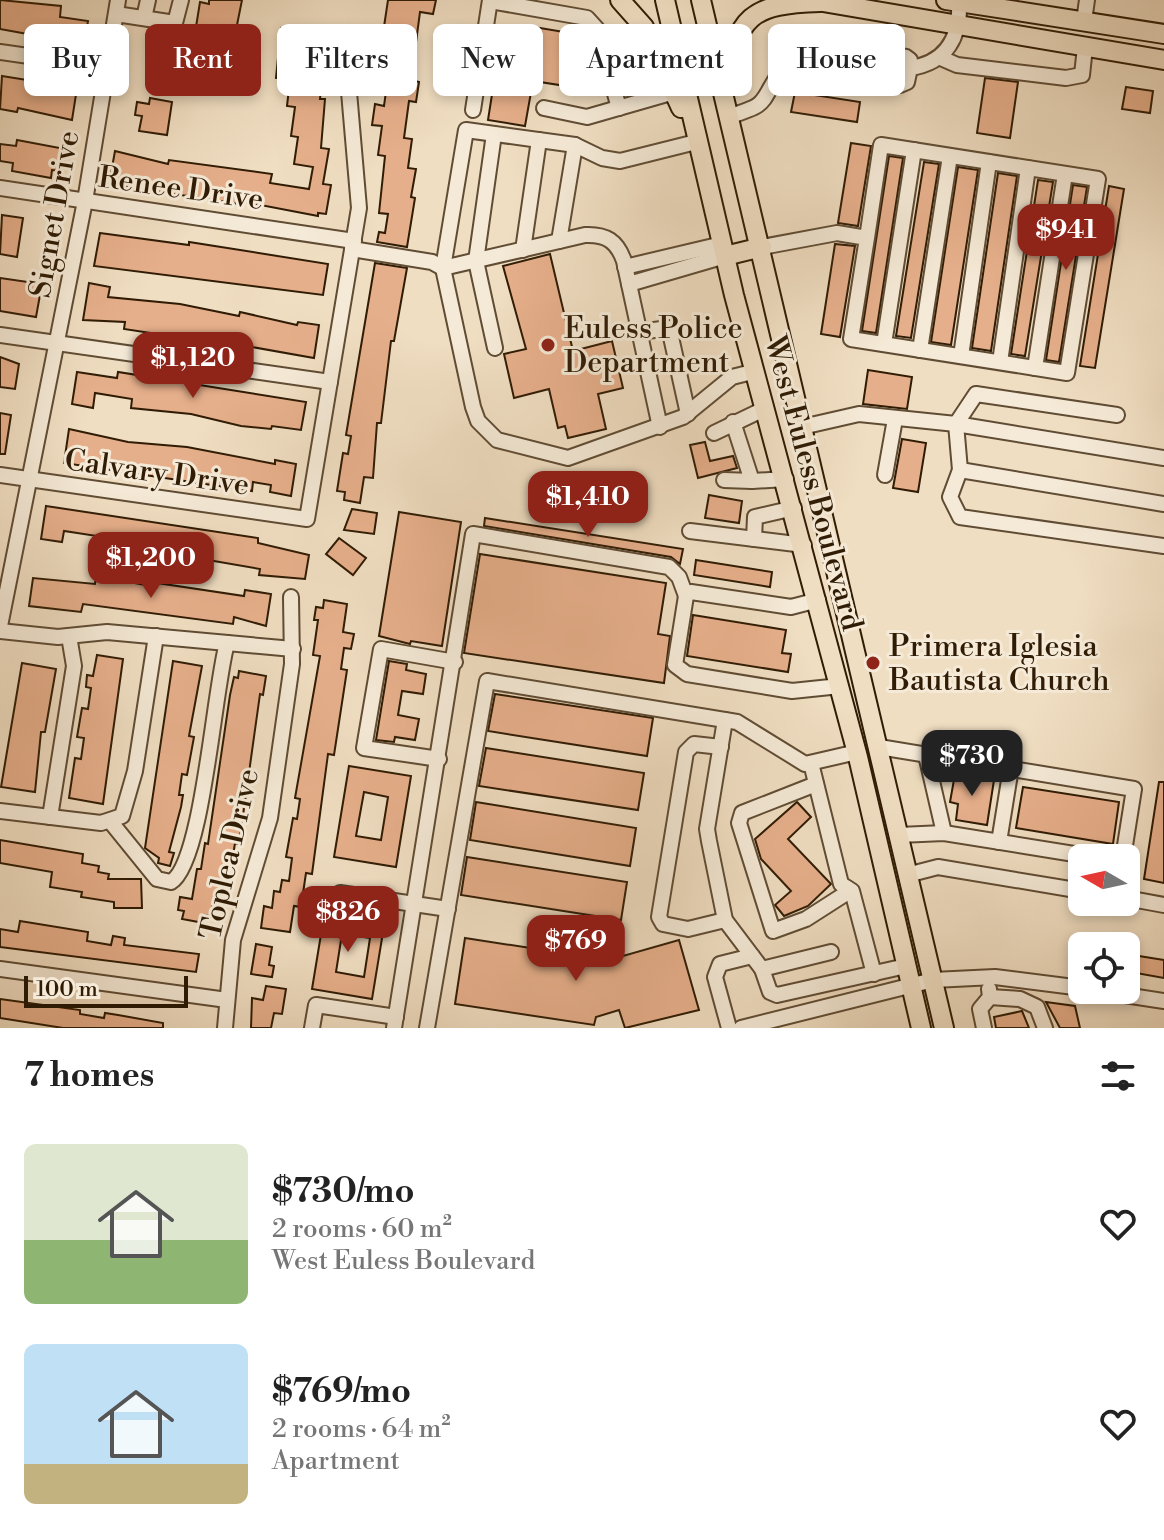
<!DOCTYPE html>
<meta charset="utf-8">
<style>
body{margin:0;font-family:"Libre Bodoni",serif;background:#f6f6f6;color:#222;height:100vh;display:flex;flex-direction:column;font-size:30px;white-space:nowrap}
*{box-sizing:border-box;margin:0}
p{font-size:26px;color:#767676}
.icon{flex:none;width:44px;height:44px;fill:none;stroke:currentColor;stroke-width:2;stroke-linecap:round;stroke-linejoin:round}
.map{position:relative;height:1028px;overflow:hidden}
.sheet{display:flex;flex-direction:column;background:#fff;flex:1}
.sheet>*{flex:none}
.guide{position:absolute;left:24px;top:24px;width:1116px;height:72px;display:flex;gap:16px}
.needle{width:52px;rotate:279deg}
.buttons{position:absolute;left:1068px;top:844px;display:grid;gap:16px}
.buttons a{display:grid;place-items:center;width:72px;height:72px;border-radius:12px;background:#fff;box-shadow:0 4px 12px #0003;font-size:40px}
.scale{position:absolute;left:24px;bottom:20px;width:164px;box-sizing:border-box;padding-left:8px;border:4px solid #301c05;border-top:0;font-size:22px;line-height:28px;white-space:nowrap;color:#301c05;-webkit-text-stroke:6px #f5ead7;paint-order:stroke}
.price{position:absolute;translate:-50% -68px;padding:0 18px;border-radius:16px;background:#8f2418;color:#fff;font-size:26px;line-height:52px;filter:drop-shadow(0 2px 4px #0008)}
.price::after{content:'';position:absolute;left:50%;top:48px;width:24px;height:18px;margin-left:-12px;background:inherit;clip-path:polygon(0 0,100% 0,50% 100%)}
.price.current{background:#222;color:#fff}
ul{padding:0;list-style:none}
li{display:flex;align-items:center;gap:24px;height:200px;padding:0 24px}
li span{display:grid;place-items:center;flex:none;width:224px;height:160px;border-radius:12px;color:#555}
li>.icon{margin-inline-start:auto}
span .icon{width:96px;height:96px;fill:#fffc;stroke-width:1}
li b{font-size:34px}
h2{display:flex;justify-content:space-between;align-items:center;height:96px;padding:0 24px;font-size:34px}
.tag{padding:0 28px;border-radius:12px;background:#fff;box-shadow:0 4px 12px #0003;font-size:28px;line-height:72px}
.tag.current{background:#8f2418;color:#fff}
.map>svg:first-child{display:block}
</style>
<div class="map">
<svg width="1164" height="1028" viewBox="0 0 1164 1028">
<rect width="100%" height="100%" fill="#f0dec2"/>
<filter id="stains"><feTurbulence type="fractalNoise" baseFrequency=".0025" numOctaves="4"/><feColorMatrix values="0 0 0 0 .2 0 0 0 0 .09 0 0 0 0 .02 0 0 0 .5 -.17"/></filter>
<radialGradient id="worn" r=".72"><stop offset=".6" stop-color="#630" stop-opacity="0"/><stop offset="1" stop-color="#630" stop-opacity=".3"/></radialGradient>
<!-- building -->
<g fill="#e6af8b" stroke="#301c05" stroke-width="2" fill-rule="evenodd">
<polygon points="0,0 61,6 60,17 88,21 85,38 78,37 77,43 0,29"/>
<polygon points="209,0 242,0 234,40 195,33 200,2 209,4"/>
<polygon points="388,0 436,0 433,14 420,12 411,80 419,82 416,102 409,101 404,138 412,139 408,168 416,169 411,197 415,198 407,247 377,242 379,232 385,233 388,214 379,213 385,156 378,155 382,126 372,125 375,104 384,106 393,42 382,40"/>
<polygon points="534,27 582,35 578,56 584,57 579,88 533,81 525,126 488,120 501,37 532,42"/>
<polygon points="281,28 314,33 307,87 321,89 320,99 325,99 321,148 329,149 323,184 331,185 326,214 318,213 318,216 240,201 240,204 109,184 115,151 168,164 169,160 272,174 270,183 309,189 313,167 294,164 298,137 291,136 295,107 287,106 290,80 276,78"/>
<polygon points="791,49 899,66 898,75 790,60"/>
<polygon points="2,76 77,88 72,120 18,108 17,112 0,109"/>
<polygon points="985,78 1018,82 1010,138 977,133"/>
<polygon points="1126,87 1153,91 1150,113 1122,109"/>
<polygon points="795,92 860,102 857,122 791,112"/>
<polygon points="150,98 172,102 167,135 139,131 142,116 135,115 137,102 149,104"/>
<polygon points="17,140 65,149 62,171 52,170 51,178 12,171 13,163 0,161 0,144 16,146"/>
<polygon points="851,143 871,146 858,226 838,223"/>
<polygon points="889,156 903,158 876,333 862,331"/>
<polygon points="924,162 939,164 911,338 896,336"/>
<polygon points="958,167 978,170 951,345 931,342"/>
<polygon points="998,173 1017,176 991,351 972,348"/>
<polygon points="1038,180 1053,182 1025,356 1011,354"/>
<polygon points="1073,185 1087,187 1059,362 1046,360"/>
<polygon points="1109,186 1124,189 1095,368 1080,366"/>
<polygon points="2,215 23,218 17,257 0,254"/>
<polygon points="100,233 189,245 189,242 328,264 323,295 94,266"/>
<polygon points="835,244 855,246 840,337 821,334"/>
<polygon points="550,254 573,351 612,341 623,388 598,394 606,429 568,438 565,426 558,428 549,389 514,398 504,354 526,349 503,266"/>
<polygon points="375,263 407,268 394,341 391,341 381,423 377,423 373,478 364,477 360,503 344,500 345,492 337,491 343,453 348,454 351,436 346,435"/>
<polygon points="0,278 42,284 36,317 0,311"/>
<polygon points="89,283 110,287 108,297 180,304 239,316 240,312 297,325 298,322 319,325 314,358 235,344 235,339 218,336 217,343 124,329 125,322 83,320"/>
<polygon points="0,357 19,364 15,389 0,387"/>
<polygon points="868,370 912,377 907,409 863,404"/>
<polygon points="77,372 117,378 118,372 306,402 301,430 272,426 271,429 241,426 191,414 131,408 132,399 95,393 93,408 72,404"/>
<polygon points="0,413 11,415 5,454 0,454"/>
<polygon points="69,429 128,442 187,447 275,464 275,460 296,464 291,496 270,492 271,485 253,482 252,491 64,463"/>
<polygon points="902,439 926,443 918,492 893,488"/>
<polygon points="705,442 710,461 733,456 737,468 698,478 690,445"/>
<polygon points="709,495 742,501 739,523 705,518"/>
<polygon points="46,506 258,538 258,543 309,555 305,579 259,575 260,569 144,549 144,553 95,547 97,536 64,531 62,542 41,539"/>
<polygon points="352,509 377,513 374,534 344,530"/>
<polygon points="399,512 461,522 442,646 411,641 410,644 379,636"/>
<polygon points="485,518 683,549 680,564 671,557 484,526"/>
<polygon points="339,538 366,558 353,575 326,554"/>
<polygon points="480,554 666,583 658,634 670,636 664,683 464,653"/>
<polygon points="696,560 772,572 770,587 694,575"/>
<polygon points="96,576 157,587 157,583 244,596 245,590 271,594 266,626 234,617 233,624 83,604 81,612 29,606 33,578 95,584"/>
<polygon points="324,600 347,604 343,632 354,634 351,649 344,648 341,669 347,670 334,755 328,754 312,874 306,873 301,907 294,906 290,932 261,928 264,906 272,908 274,891 280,892 282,880 289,881 292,858 286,857 293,818 297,819 300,799 295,798 320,656 313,655 318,620 314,620 316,607 323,608"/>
<polygon points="693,615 786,630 782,653 791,654 788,672 687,656"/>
<polygon points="97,655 123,659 103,804 69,798 75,758 81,759 84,738 77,737 82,708 88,709 91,688 86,687 87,675 93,676"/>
<polygon points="173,661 202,666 189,736 194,737 187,775 182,774 179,795 183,795 181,807 169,852 174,853 170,866 158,863 159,858 145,848"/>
<polygon points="389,661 407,664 406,670 426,674 423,694 402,691 398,715 419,719 415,740 395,737 394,742 376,740"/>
<polygon points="22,663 56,669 45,732 41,732 35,792 1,787"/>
<polygon points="239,671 266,676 263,695 260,694 239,844 235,843 231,869 224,868 219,896 214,896 211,916 205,915 204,923 182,919 184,911 178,910 180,897 192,899 197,869 201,869 205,843 208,844 230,695 234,677 238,678"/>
<polygon points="495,694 653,718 647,756 488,731"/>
<polygon points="486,748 644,773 638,810 479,786"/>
<path d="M349,766L411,776L396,867L334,857ZM364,792L388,797L381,840L356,836Z"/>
<polygon points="955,774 994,780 987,825 956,820 958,804 950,802"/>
<polygon points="1159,782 1164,782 1164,883 1144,879"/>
<polygon points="1023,787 1119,802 1113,844 1016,828"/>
<polygon points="476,802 636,828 630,866 470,840"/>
<polygon points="797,802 811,817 788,839 831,884 808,906 784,916 775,905 791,891 761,859 755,839"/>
<polygon points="0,840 83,854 82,863 99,866 98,872 109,874 108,879 141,879 142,908 114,908 114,902 81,897 82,892 50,887 52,872 0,863"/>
<polygon points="467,857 627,882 621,920 461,895"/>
<path d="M325,910L385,920L372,999L312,989ZM342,934L370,938L364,977L336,972Z"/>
<polygon points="20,921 88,932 87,941 111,945 113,936 125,938 124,945 199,954 196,972 0,947 0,929 18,932"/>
<polygon points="1102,937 1130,941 1129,946 1100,946"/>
<polygon points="465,938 589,957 588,966 679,940 699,1010 625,1028 619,1010 596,1017 594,1025 455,1004"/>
<polygon points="256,944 272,947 269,965 274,966 272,977 251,974"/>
<polygon points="1139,956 1164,960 1164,978 1136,973"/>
<polygon points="266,986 286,989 282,1014 274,1013 271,1028 251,1028 252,998 263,1000"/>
<polygon points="0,999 80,1010 80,1014 104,1018 105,1013 118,1015 163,1023 163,1028 63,1028 0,1018"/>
<polygon points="1046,1002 1075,1006 1080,1028 1060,1028"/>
<polygon points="1022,1011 1029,1028 996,1028 994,1017"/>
</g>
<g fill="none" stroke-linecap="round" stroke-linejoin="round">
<defs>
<g id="minor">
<polyline points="490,1 587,18 597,29 619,108"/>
<polyline points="116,14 175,23 181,0"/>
<polyline points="144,18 148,0"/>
<polyline points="1084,21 1087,0"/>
<polyline points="0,52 106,67"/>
<polyline points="941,58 957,65 1066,78 1082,75 1085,47"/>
<polyline points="779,74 782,41 786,38 906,57 910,60 910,68"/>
<polyline points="544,108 587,117 674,92"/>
<polyline points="473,110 490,0"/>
<path d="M730,116C769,104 759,104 779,74L787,70L900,85L907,82L910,68C947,63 961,36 959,0"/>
<polyline points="494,134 476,261 495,348"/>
<polyline points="696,142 620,161 602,158 575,145 466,130 443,268 473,407 478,421 497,440 568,458 683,417 732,377 756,371"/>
<polyline points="0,188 354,241"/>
<polyline points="559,241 575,145"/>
<polyline points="762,247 837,233 867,238 881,145 1098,179 1067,373 851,339 867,238"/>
<path d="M352,249L432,262L443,268L585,235C606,234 617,241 624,261L660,427"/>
<polyline points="523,250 539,140"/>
<polyline points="625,267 722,244"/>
<polyline points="629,284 725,256"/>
<polyline points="639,332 669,328 688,414"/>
<polyline points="0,335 330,382"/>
<polyline points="884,344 914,150"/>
<polyline points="920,350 950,156"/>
<polyline points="961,356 989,162"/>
<polyline points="1000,362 1028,168"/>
<polyline points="1035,368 1065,174"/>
<polyline points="802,427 859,414 956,424 976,394 1117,415"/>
<polyline points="714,433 766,408"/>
<polyline points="1164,458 956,424 960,470 1164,504"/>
<polyline points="960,470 950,497 960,517 1164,546"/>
<polyline points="0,475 307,519 359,208 349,92 350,59"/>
<polyline points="885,475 895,419"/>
<polyline points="724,480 752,481 733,422"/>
<polyline points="752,481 786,479"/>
<polyline points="690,531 804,545"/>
<polyline points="754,539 755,517 794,508"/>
<polyline points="818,600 791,607 691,592 686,596 675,665 687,674 792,691 840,686"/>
<polyline points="0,626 85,201 118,0"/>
<polyline points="0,631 58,637 107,632 293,649"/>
<polyline points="725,720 707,829 709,841 725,920 762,969 770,992 777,995 906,966"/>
<polyline points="721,747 694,744 686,752 659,917 663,924 688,929 725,920"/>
<polyline points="879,747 1134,789 1123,858"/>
<polyline points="926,755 944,833"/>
<polyline points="439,759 364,748 381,649 455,662"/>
<polyline points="811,763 841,884 852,891 874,974"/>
<polyline points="816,784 742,813 739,823 773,931 806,919 845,894 847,888"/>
<polyline points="0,811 101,823 122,816 135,771 156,636"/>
<polyline points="50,817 74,666 69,636"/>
<path d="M110,821L157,879L171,882C203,863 214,688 227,643"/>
<polyline points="899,835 944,833 1099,858"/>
<polyline points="999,842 1011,768"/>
<polyline points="907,875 938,867 1082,891"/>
<polyline points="340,893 448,909"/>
<polyline points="1126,898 1164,905"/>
<polyline points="0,969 227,1000"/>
<polyline points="762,969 831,952"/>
<polyline points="1092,990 1164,1001"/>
<polyline points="990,997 1020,999 1037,1007 1045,1028"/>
<polyline points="225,1028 233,940 270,818 292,664 291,597"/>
<polyline points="312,1028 316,1005 396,1017"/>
<polyline points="394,1028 473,534 669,567 679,577 686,596"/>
<polyline points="427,1028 487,681 737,722 805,764 857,752"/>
<polyline points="729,1028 715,977 720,964 752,956"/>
<polyline points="741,1028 933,980 995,977 1082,988"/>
<polyline points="984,1028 980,1009 990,997 989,989"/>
</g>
<g id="major">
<polyline points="620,0 644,27 681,108"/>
<polyline points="665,0 734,295 858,757 921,1028"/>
<polyline points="701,0 944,1028"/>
<polyline points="811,0 1164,60"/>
<polyline points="946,0 1164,34"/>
<path d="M729,86C734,15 753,4 820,2"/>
<polyline points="725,256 762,247"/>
</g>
</defs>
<!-- minor casing -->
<use href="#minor" stroke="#604c34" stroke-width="18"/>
<!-- major casing -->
<use href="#major" stroke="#301c05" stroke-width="22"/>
<!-- minor -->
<use href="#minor" stroke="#f5ead7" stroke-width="14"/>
<!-- major -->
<use href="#major" stroke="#f0dec2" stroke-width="18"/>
</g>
<!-- markers -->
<g fill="#8f2418" stroke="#f5ead7" stroke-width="3">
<circle cx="548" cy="345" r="8"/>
<circle cx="873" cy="663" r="8"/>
</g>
<g text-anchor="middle" stroke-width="6" stroke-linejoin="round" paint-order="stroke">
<!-- street labels -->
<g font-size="30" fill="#301c05" stroke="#f5ead7">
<text transform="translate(181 188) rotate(8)" y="10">Renee Drive</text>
<text transform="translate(54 214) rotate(-80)" y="10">Signet Drive</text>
<text transform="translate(157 472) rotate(8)" y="10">Calvary Drive</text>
<text transform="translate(814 483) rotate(75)" y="10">West Euless Boulevard</text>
<text transform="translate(229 854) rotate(-77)" y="10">Toplea Drive</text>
</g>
<!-- poi labels -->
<g font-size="30" fill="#301c05" stroke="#f5ead7" text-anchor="start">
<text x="564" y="338">Euless Police<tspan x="564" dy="34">Department</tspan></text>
<text x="889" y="656">Primera Iglesia<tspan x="889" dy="34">Bautista Church</tspan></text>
</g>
</g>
<rect width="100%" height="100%" filter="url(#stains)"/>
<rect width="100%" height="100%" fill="url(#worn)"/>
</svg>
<div class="buttons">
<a><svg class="needle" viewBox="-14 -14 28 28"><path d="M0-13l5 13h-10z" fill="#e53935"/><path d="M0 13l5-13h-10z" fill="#767676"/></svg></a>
<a><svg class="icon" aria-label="locate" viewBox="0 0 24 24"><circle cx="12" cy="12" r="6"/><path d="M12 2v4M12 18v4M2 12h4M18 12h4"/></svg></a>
</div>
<div class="scale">100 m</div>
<b class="price" style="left:1066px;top:272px">$941</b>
<b class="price" style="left:193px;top:400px">$1,120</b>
<b class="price" style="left:588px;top:539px">$1,410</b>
<b class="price" style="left:151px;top:600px">$1,200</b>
<b class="price current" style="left:972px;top:798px">$730</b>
<b class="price" style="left:348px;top:954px">$826</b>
<b class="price" style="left:576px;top:983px">$769</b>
<div class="guide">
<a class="tag">Buy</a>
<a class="tag current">Rent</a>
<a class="tag">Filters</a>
<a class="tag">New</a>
<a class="tag">Apartment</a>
<a class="tag">House</a>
</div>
</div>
<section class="sheet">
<h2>7 homes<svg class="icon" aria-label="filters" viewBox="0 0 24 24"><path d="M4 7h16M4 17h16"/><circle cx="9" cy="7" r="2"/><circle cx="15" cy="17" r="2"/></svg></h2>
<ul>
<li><span style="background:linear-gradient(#dfe7d0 60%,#8fb573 0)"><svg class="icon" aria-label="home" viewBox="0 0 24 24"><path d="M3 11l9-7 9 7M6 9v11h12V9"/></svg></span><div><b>$730/mo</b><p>2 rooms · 60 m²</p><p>West Euless Boulevard</p></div><svg class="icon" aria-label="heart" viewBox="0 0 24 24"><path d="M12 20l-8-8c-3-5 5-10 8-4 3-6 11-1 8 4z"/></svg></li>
<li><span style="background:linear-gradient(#bfe0f5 75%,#c2b280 0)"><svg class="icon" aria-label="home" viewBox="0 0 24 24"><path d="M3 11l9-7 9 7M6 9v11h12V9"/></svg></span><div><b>$769/mo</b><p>2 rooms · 64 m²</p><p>Apartment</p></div><svg class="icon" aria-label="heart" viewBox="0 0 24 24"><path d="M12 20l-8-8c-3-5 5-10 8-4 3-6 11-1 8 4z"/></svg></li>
</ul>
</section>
